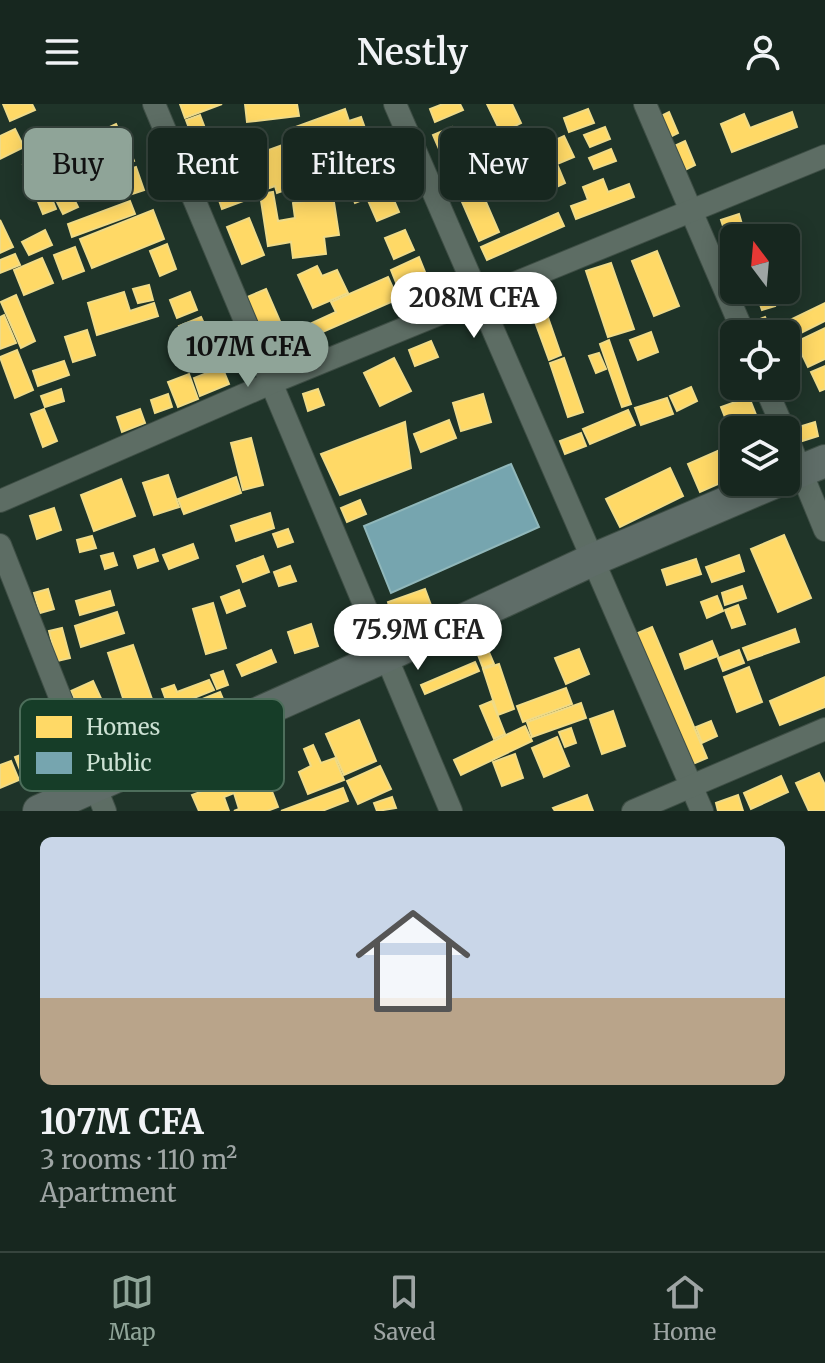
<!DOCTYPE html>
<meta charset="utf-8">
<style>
body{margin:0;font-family:Merriweather,serif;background:#24332c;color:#f1f3f6;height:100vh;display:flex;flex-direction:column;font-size:30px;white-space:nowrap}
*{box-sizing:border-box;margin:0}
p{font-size:26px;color:#9ea5a4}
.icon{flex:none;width:44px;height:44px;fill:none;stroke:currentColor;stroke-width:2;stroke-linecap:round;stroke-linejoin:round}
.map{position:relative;height:707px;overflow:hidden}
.drawer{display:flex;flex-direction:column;background:#17271f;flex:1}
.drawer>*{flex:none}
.hud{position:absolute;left:24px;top:24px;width:778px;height:72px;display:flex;gap:16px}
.needle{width:52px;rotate:344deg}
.buttons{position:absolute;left:720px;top:120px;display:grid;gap:16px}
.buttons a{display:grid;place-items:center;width:80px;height:80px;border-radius:12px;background:#17271f;box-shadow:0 4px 20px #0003,0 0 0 2px #36443d;font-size:40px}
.price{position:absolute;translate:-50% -68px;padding:0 18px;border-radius:28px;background:#fff;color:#222;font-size:26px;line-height:52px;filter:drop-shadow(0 2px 4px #0008)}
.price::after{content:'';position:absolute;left:50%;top:48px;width:24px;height:18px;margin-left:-12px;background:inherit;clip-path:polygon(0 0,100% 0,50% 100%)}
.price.selected{background:#8fa498;color:#111}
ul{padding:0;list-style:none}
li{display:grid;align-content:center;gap:16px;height:424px;padding:0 40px}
li span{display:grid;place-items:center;height:248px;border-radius:12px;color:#555}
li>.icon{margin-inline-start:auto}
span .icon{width:144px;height:144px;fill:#fffc;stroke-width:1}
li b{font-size:34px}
.chip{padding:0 28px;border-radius:12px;background:#17271f;box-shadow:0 4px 20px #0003,0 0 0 2px #36443d;font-size:28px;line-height:72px}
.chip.selected{background:#8fa498;color:#111}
header{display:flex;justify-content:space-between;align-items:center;height:104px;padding:0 40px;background:#17271f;font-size:36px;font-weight:600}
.dock{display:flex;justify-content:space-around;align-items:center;height:112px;border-top:2px solid #36443d;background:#17271f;font-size:22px;color:#9ea5a4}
.dock a{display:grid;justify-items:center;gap:4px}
.dock .selected{color:#8fa498}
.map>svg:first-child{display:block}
</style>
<header><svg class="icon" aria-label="menu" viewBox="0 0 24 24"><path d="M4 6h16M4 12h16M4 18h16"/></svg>Nestly<svg class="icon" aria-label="person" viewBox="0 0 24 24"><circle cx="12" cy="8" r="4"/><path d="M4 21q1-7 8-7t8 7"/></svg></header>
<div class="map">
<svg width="825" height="707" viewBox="0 0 825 707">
<rect width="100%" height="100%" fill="#1f3429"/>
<!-- homes -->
<g fill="#ffd966" stroke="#f0db87" stroke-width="2">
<polygon points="3,0 32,0 35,6 10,17"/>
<polygon points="180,0 222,0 185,14"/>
<polygon points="245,0 297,0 299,12 247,18"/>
<polygon points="443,0 460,0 463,6 435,18 430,5"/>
<polygon points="487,0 512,0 521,19 501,29"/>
<polygon points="345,5 349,17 361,13 366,27 338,37 343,51 337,54 341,66 277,89 275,82 264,86 252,52 291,38 287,26"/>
<polygon points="588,5 594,19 569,28 564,14"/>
<polygon points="669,8 678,29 664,36 655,15"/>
<polygon points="792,8 797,23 732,48 721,20 744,10 750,24"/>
<polygon points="200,11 219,61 205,67 186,16"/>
<polygon points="116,20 123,36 109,42 103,26"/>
<polygon points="452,23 473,74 455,82 433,31"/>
<polygon points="605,23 610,35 590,43 584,31"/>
<polygon points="15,25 24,43 0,55 0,32"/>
<polygon points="564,32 574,53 557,60 565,79 548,87 531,47"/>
<polygon points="685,37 695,61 681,68 670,44"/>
<polygon points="129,45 134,57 114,64 110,52"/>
<polygon points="611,45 616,57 594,65 589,54"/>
<polygon points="374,47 384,69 372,74 368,66 349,75 343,61"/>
<polygon points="36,55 56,105 43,110 23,61"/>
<polygon points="247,57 251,69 212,83 208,70"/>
<polygon points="136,63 144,86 129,91 121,68"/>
<polygon points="383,71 399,108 377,117 367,94 355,99 350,86"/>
<polygon points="603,75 608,88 629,80 634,93 576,115 571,102 588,96 583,83"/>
<polygon points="243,80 249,95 222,105 217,90"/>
<polygon points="479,82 499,128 479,137 459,91"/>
<polygon points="273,88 278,117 295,114 293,99 333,92 339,131 324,133 326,150 293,154 291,138 268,142 260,90"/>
<polygon points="72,91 78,103 63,110 57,98"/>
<polygon points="130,97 135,110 72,133 68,120"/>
<polygon points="153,106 164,135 92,164 80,135"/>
<polygon points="558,109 564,122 487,156 481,143"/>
<polygon points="739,110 746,134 734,134 734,156 721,116"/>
<polygon points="249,114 264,151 242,160 227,123"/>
<polygon points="0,116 13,143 0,149"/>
<polygon points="45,126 52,141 29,151 22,138"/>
<polygon points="405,126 414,146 394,155 385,134"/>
<polygon points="167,140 176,165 160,172 150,147"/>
<polygon points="75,143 84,167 63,175 54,151"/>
<polygon points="657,147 679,202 654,212 632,157"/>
<polygon points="15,150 20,161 0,169 0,156"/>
<polygon points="419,153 429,178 401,191 391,166"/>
<polygon points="42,154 53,179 24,191 14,166"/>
<polygon points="611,159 634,225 608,233 586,167"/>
<polygon points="317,162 322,172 337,166 348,189 313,204 298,171"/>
<polygon points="388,173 398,195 318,230 312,219 336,208 331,198"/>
<polygon points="149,181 153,196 138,199 133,185"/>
<polygon points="266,185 282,222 254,234 238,197"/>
<polygon points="755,186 770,186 775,202 762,206"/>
<polygon points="124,188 130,207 154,199 158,212 97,231 88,199"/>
<polygon points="190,188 197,206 177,214 170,196"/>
<polygon points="16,191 35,237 21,244 1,198"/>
<polygon points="543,199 561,251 549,256 530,204"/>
<polygon points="825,199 825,217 795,232 788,217"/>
<polygon points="4,211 16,239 0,245 0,213"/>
<polygon points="201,213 214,241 192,251 179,222"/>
<polygon points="765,213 772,230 747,230 744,222"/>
<polygon points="825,224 825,255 808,263 796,238"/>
<polygon points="87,226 95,251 73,258 65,233"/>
<polygon points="651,228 658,248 638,256 630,236"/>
<polygon points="286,230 293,246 266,257 260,241"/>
<polygon points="609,236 631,300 622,303 600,240"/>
<polygon points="431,237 438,253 415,262 409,246"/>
<polygon points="17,246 33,286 15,294 0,253"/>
<polygon points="599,249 606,265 596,269 589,252"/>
<polygon points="394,254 411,287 380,302 364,269"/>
<polygon points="564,254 583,308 568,313 550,259"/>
<polygon points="64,257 69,271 38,282 33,267"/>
<polygon points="825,262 825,285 820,287 811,268"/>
<polygon points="222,263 229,280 200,292 194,274"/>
<polygon points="189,270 198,295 178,303 168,278"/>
<polygon points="691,283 697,297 677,307 670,292"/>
<polygon points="61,285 64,297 45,303 41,292"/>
<polygon points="318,285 324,301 308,307 303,290"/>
<polygon points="168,290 172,303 155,309 151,296"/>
<polygon points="483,290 491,318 461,327 453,299"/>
<polygon points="749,293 762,326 734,326 734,336 721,303"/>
<polygon points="667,294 673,310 641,321 635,304"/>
<polygon points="44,305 57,337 43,343 31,310"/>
<polygon points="140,305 145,319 122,328 117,313"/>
<polygon points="628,306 635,321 590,340 583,325"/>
<polygon points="449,316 456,334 421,348 414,330"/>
<polygon points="405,318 411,364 340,391 321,350"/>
<polygon points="815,318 818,332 793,340 789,326"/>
<polygon points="581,329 586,342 565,350 560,337"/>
<polygon points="251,334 263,381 243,386 231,339"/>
<polygon points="722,345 734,373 700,388 688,360"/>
<polygon points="670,364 683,392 620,423 606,395"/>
<polygon points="168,371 179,403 154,411 143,379"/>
<polygon points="236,373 241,389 184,410 178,395"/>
<polygon points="121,375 135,412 94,427 81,391"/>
<polygon points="360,396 366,410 347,418 341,404"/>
<polygon points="54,404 61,426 37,435 30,412"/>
<polygon points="270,409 274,424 236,437 231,422"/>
<polygon points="288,425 293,438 278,443 273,430"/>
<polygon points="784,431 811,494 778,508 751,445"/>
<polygon points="92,432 96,444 80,448 77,436"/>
<polygon points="193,440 198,454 169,465 163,451"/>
<polygon points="154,445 158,457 138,464 134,452"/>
<polygon points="113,449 117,461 105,465 101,452"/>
<polygon points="739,451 744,467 712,478 706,463"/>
<polygon points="263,452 269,468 243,478 237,462"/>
<polygon points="696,455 701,470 667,481 662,466"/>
<polygon points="290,462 296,477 279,482 274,468"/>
<polygon points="742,482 746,494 725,501 722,489"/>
<polygon points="48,485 54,505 40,509 34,489"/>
<polygon points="425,485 432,504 394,517 388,498"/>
<polygon points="239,486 245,502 227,509 221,493"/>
<polygon points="110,487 114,501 80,511 76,497"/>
<polygon points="717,492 723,507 707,514 701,498"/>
<polygon points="213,499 226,544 206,550 193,505"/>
<polygon points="738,501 745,520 732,524 725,506"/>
<polygon points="117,508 124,529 81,543 75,522"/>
<polygon points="311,520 318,542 295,549 288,528"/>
<polygon points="652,523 707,654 688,662 633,531"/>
<polygon points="62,524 70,554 57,557 49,527"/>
<polygon points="795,525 799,538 748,556 743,544"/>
<polygon points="712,537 718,552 685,565 680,550"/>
<polygon points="485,539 494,560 483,564 475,543"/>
<polygon points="133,541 153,598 127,606 108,549"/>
<polygon points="579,545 589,570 566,580 555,554"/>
<polygon points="271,546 276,558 242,572 237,561"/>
<polygon points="739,546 744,559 723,567 718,554"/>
<polygon points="475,558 479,567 425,590 421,581"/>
<polygon points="499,560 514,605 498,611 483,565"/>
<polygon points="749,563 762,598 737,608 724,573"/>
<polygon points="223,567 228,581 217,585 211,571"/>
<polygon points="825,573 825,603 780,621 770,597"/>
<polygon points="209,576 214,586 169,604 162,585 174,581 177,588"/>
<polygon points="93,577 109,612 88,622 71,587"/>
<polygon points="566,584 572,600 523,618 517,602"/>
<polygon points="220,588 225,600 197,611 192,599"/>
<polygon points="492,597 505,630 494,635 480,602"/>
<polygon points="581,599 586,614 532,633 527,618"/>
<polygon points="613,607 625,642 602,650 590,615"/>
<polygon points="359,616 376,657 344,671 326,630"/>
<polygon points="711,617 717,632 702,639 696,623"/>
<polygon points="525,622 532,637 461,671 454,656"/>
<polygon points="571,624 576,639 565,643 559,628"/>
<polygon points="557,633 569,662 544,673 532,644"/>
<polygon points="313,641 321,659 335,654 344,676 308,690 299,668 311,662 304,645"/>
<polygon points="44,642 51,660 22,671 15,653"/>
<polygon points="515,650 523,674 502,682 493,658"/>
<polygon points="11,657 19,676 0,684 0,661"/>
<polygon points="380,662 391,685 358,700 347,677"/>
<polygon points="263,664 278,703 267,707 234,707 239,705 234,689 224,693 229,707 199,707 192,691"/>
<polygon points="819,669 825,681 825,707 809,707 796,679"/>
<polygon points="781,672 788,688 751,705 744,689"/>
<polygon points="343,684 348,697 322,707 281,707"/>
<polygon points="587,691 593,707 555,707 553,704"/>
<polygon points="738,691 743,707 718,707 716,699"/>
<polygon points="392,693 396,704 377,707 374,699"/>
</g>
<!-- public -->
<polygon fill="#76a5af" stroke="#90b7ba" stroke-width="2" points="511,360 539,423 391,489 364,422"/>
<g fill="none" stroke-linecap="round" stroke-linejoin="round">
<defs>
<g id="street">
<polyline points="154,0 451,707"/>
<polyline points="395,0 702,707"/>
<polyline points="645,0 744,230"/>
<polyline points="765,282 784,326"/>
<polyline points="786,331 825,426"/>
<polyline points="0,397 271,279 825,52"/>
<polyline points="0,441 105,707"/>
<polyline points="633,707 825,625"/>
</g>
<g id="secondary">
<polyline points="786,373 825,357"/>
<polyline points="39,707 386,552 592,456 775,378"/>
</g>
</defs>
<!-- street casing -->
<use href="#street" stroke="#3e4e45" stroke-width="24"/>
<!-- secondary casing -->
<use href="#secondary" stroke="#3e4e45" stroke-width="34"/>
<!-- street -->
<use href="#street" stroke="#5d6d64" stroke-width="22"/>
<!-- secondary -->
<use href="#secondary" stroke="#5f6d68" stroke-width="32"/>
</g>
<!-- legend -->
<rect x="20" y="595" width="264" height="92" rx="12" fill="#163d28" stroke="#4d6e5b" stroke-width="2"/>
<rect x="36" y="612" width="36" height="22" fill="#ffd966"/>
<rect x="36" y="648" width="36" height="22" fill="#76a5af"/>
<g font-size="22" fill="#cce1d3">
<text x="86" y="631">Homes</text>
<text x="86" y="667">Public</text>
</g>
</svg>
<div class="buttons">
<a><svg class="needle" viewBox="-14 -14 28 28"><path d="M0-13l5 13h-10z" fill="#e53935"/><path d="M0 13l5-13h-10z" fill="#9ea5a4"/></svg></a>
<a><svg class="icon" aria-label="locate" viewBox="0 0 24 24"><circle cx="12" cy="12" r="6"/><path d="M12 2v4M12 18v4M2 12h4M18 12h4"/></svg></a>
<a><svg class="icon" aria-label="layers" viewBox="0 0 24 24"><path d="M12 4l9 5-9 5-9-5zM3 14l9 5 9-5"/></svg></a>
</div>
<b class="price" style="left:474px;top:236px">208M CFA</b>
<b class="price selected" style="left:248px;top:285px">107M CFA</b>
<b class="price" style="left:418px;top:568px">75.9M CFA</b>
<div class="hud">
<a class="chip selected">Buy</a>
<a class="chip">Rent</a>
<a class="chip">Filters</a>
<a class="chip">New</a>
</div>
</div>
<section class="drawer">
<ul>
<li><span style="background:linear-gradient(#c9d6e8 65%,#b9a48a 0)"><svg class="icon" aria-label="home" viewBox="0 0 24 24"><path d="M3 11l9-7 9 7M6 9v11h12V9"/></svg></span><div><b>107M CFA</b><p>3 rooms · 110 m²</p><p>Apartment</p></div></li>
</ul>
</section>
<nav class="dock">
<a class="selected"><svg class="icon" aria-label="map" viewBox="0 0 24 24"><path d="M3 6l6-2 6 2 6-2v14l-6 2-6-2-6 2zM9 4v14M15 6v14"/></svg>Map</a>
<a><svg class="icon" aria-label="saved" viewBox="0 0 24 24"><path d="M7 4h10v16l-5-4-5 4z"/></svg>Saved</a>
<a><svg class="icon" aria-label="home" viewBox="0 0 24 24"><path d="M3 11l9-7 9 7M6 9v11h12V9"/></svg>Home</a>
</nav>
